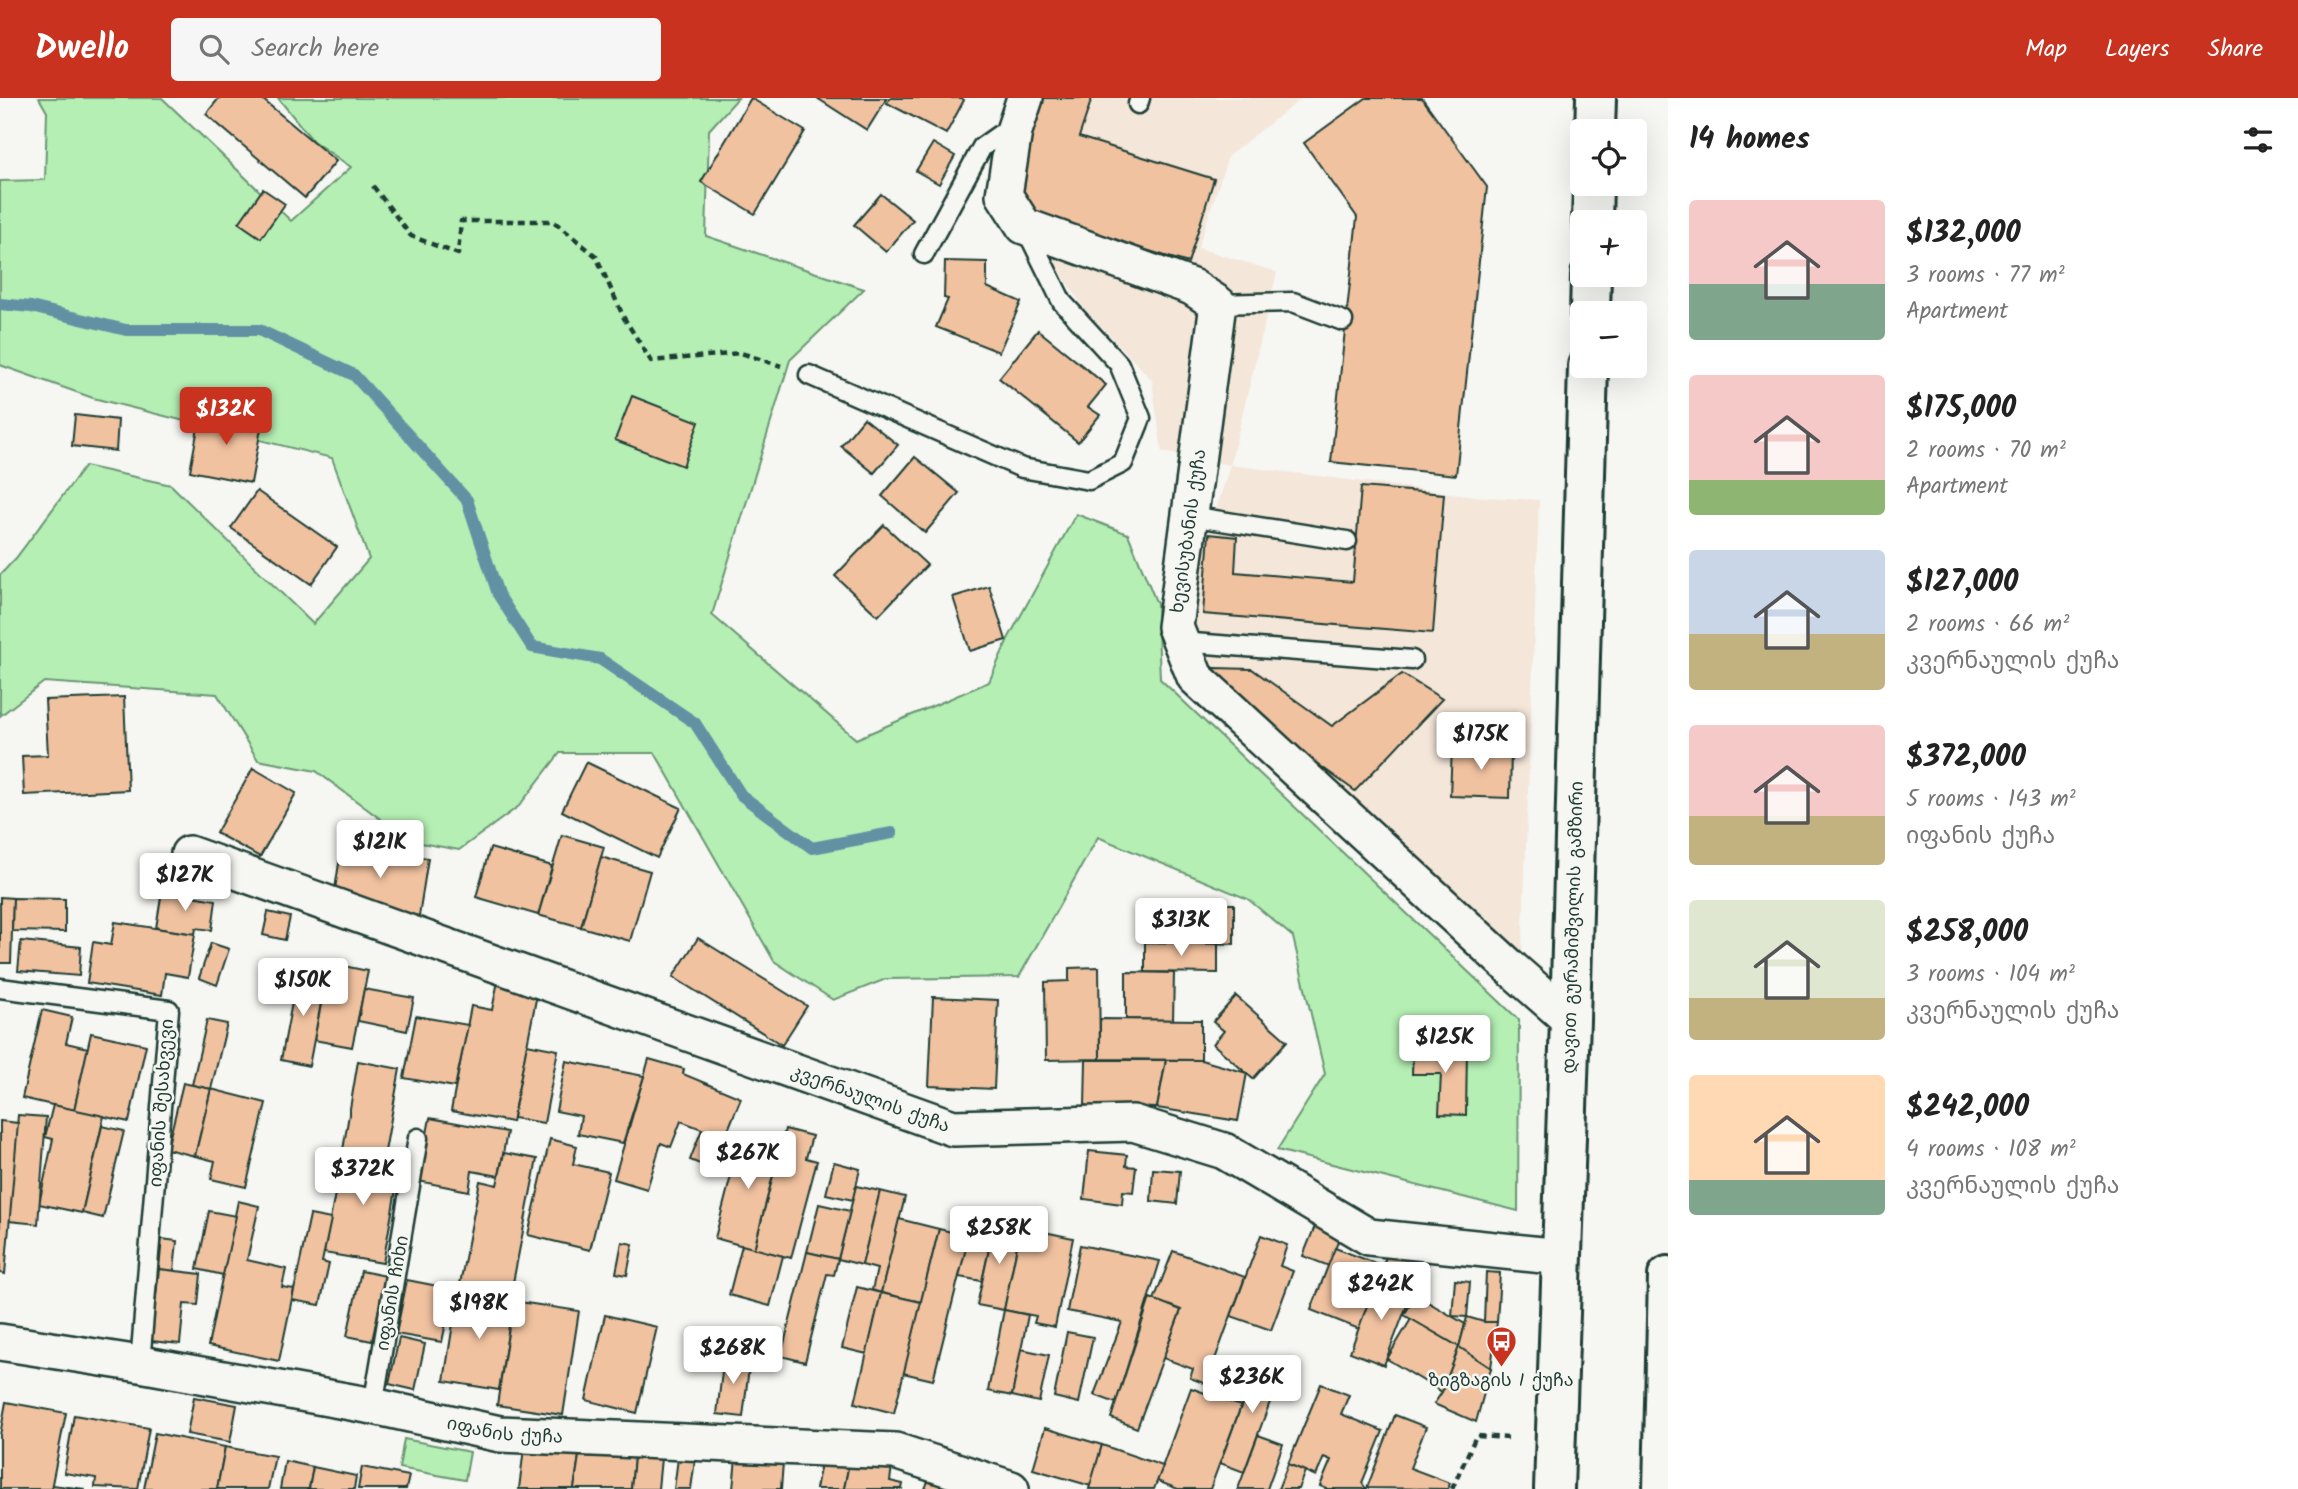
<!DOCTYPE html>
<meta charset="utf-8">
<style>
body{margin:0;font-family:Kalam,"Noto Sans Georgian",sans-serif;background:#f6f6f6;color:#222;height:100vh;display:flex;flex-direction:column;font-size:26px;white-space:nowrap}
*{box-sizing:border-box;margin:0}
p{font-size:23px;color:#767676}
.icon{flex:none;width:38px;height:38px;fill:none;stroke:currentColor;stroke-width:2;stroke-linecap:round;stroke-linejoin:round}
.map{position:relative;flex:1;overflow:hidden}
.details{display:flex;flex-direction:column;background:#fff;width:630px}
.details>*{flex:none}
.buttons{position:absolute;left:1570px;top:21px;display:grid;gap:14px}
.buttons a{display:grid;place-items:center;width:77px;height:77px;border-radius:7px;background:#fff;box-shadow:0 7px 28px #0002;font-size:35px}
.price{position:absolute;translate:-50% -60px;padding:0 16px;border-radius:7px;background:#fff;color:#222;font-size:23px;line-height:46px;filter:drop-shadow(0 2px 4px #0008)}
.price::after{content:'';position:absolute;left:50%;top:42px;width:21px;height:16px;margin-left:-10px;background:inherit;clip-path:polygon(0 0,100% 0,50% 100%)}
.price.current{background:#c8321e;color:#fff}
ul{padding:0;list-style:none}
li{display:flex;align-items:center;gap:21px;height:175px;padding:0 21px}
li span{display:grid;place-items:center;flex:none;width:196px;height:140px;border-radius:7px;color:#555}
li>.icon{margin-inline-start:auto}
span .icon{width:84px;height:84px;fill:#fffc;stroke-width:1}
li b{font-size:30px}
h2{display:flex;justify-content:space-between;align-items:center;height:84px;padding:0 21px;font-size:30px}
header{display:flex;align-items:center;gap:42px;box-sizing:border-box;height:98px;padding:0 35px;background:#c8321e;color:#fff}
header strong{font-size:33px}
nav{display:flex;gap:38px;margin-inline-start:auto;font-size:24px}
.search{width:490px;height:63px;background:#f6f6f6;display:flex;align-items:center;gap:18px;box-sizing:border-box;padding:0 24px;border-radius:7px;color:#767676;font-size:26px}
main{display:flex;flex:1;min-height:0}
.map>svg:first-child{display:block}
</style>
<header>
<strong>Dwello</strong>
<div class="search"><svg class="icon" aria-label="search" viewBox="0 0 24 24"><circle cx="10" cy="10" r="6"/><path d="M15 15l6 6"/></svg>Search here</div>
<nav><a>Map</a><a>Layers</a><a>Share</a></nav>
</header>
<main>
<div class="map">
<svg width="1668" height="1391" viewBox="0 0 1668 1391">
<rect width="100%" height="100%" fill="#f6f6f2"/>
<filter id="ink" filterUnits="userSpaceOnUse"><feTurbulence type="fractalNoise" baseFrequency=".0143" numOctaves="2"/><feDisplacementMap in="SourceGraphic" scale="14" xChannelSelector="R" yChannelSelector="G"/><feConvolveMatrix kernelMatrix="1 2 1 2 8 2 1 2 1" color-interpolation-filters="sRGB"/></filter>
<g filter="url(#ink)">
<!-- built -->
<polygon fill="#f4e6d9" points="1031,0 1302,0 1228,58 1198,150 1277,174 1230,367 1482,399 1539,402 1522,856 1464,812 1227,607 1186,509 1230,367 1162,354 1152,282 1083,209 1029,126"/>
<!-- green -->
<g fill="#b5efb4" stroke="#6a9674" stroke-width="2">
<polygon points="39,0 162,0 291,123 351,69 313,43 278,0 738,0 709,32 706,138 864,191 790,262 712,517 856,641 989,584 1008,541 1076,416 1128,436 1157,506 1160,581 1519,922 1518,1113 1277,1052 1325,976 1293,839 1248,801 1098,739 1019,879 886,881 833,902 774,863 655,655 560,655 519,708 459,752 410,743 316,673 258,662 217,596 44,584 0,618 0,477 16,460 85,368 171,387 313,526 369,461 332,360 93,300 0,267 0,83 45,82 47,14"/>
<polygon points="404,1341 470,1354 465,1382 399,1370"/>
</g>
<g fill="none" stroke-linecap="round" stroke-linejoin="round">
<!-- stream -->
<polyline stroke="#6391a4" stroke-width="12" points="0,206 31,209 126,232 259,232 354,277 467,402 498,496 532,549 600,561 695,625 741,697 812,750 892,735"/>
</g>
<!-- building -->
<g fill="#f1c2a0" stroke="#1f3d34" stroke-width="2">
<polygon points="219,0 261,0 336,63 305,100 206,16"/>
<polygon points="751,0 805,33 755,116 701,84"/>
<polygon points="817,0 887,0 867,32"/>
<polygon points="890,0 961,0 964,2 946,36 887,5"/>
<polygon points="1037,0 1092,0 1079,39 1214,81 1188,165 1027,115 1015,95"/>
<polygon points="1366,0 1422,0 1487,89 1456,377 1331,364 1357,119 1304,45"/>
<polygon points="933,45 955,58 939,86 916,73"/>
<polygon points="263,91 285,106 261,140 239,125"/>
<polygon points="881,96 913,122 886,154 854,127"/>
<polygon points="945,163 987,164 987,189 1021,204 999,254 936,229 948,201 944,200"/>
<polygon points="1038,232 1106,287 1088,309 1100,317 1078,344 999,280"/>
<polygon points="632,298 699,324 683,368 615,342"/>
<polygon points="201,313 262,325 251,385 190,373"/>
<polygon points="75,317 118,322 116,353 72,348"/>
<polygon points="864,320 898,347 874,375 841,348"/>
<polygon points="915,359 959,395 925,435 882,398"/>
<polygon points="1361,389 1444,396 1433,535 1203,516 1209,436 1237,439 1235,474 1353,484"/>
<polygon points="257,393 337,449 311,486 231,430"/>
<polygon points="884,427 927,467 878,518 835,478"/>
<polygon points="989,488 1006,542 970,553 953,499"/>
<polygon points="1214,570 1252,571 1332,628 1402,576 1442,601 1355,693 1229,602"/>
<polygon points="124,599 128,692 24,697 22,658 48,657 45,602"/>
<polygon points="1452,649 1511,650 1510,700 1450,698"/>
<polygon points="586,664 681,710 657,760 562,713"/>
<polygon points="253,670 296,695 260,759 216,735"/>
<polygon points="562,737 604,749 581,829 538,817"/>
<polygon points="342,746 428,760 419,818 333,804"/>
<polygon points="490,750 552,768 538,817 476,799"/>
<polygon points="601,759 650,773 630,843 581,829"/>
<polygon points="162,793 216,802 212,832 196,830 195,836 156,830"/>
<polygon points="0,799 13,800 11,865 0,865"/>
<polygon points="13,800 65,801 65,834 12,833"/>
<polygon points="1178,806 1234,806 1234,846 1177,844"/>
<polygon points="268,814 290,819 285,842 263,837"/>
<polygon points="115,824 195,836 188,879 165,875 162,897 87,885 93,844 111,847"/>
<polygon points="698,840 807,908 782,947 673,879"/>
<polygon points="21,843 81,849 79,878 18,873"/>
<polygon points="1145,844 1218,846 1218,875 1145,874"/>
<polygon points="211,845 229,851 217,887 199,880"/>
<polygon points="329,865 368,873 352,949 314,942"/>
<polygon points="299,868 318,872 315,887 324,889 309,968 281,962"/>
<polygon points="1099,869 1100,961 1046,962 1045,884 1069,883 1069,870"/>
<polygon points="1126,874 1174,875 1173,922 1126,921"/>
<polygon points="498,883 538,891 512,1024 451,1013 471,908 492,912"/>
<polygon points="364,891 414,900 407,933 358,923"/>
<polygon points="1236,898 1287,943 1253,981 1213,946 1224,933 1213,924"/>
<polygon points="933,899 998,902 994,991 929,988"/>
<polygon points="42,912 72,919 66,945 88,950 74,1012 22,1000"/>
<polygon points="416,918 468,927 455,989 404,980"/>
<polygon points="1100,921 1201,922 1201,962 1100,961"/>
<polygon points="207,922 227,926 211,991 192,987"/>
<polygon points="91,935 146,947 129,1024 74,1012"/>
<polygon points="527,946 558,952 544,1025 513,1020"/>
<polygon points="1413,948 1467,950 1466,1017 1439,1016 1441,976 1412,976"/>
<polygon points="649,961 684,971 683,976 741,1000 712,1071 690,1062 702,1031 681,1023 671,1049 661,1045 647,1091 614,1081"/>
<polygon points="1086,962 1166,962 1157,1010 1085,1008"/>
<polygon points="1166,962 1201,962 1247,975 1238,1023 1157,1010"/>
<polygon points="358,963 400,971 384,1059 343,1052"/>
<polygon points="566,963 644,978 623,1045 578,1036 581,1018 556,1013"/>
<polygon points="183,985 211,991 195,1058 167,1051"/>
<polygon points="211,991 266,1005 246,1089 211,1081 215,1063 195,1058"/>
<polygon points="53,1007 104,1018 82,1115 39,1106 53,1041 45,1039"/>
<polygon points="18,1017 46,1019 38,1126 9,1123"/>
<polygon points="430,1020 507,1034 499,1078 472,1073 469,1093 418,1083"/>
<polygon points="0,1023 18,1025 5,1176 0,1175"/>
<polygon points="102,1028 124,1033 103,1120 82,1115"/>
<polygon points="785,1031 812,1038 806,1060 817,1063 791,1160 754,1151"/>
<polygon points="742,1035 781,1046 754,1151 715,1140"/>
<polygon points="550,1041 577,1048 573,1066 609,1074 590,1152 528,1137"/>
<polygon points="343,1052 401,1063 383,1165 324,1155"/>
<polygon points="1089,1053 1127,1057 1126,1068 1136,1069 1133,1094 1123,1093 1122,1106 1084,1101"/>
<polygon points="504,1055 537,1061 511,1195 460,1186 480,1083 497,1087"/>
<polygon points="834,1064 860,1071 853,1102 826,1096"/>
<polygon points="1153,1071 1180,1073 1177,1106 1151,1103"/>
<polygon points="856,1088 880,1093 862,1167 838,1161"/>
<polygon points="880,1093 905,1099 881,1195 872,1192 877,1171 862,1167"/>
<polygon points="238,1103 259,1108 247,1162 286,1171 282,1189 294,1191 279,1263 208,1248"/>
<polygon points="819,1106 850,1113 838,1161 807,1154"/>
<polygon points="209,1113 236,1118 223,1177 197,1171"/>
<polygon points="310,1117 331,1121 322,1164 329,1166 320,1207 292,1202"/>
<polygon points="972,1120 995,1124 982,1183 959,1179"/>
<polygon points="899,1121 939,1131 921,1204 881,1195"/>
<polygon points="995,1124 1021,1129 1004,1212 977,1207"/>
<polygon points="1315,1128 1340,1138 1329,1168 1303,1158"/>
<polygon points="1021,1129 1073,1140 1055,1229 1034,1225 1036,1218 1004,1212"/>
<polygon points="939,1131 969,1138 933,1282 903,1275"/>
<polygon points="1261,1137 1287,1147 1280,1168 1293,1173 1271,1232 1231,1218"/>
<polygon points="162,1141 177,1143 174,1173 159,1171"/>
<polygon points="622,1144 633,1146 627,1177 616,1175"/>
<polygon points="742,1147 783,1158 770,1208 729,1197"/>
<polygon points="1080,1147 1160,1163 1116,1305 1094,1297 1122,1224 1067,1213"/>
<polygon points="1335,1150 1383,1168 1359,1231 1311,1212"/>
<polygon points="1389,1152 1428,1167 1416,1197 1377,1181"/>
<polygon points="1173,1153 1245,1179 1206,1286 1190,1280 1193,1271 1163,1260 1181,1212 1154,1202"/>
<polygon points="807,1154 838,1161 834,1177 827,1176 805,1264 781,1258"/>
<polygon points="159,1171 201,1176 198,1207 184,1206 180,1246 151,1243"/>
<polygon points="361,1173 386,1178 372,1243 347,1238"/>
<polygon points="1486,1174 1500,1175 1497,1224 1484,1224"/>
<polygon points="1377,1181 1412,1194 1384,1267 1350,1254"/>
<polygon points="407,1182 453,1191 442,1244 396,1236"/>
<polygon points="1455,1182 1470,1184 1467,1219 1452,1218"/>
<polygon points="857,1189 881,1195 867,1256 842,1250"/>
<polygon points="458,1194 513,1203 499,1292 444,1283"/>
<polygon points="881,1195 921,1204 894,1315 855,1305"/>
<polygon points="1416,1197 1465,1226 1459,1249 1404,1217"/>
<polygon points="1150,1200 1181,1212 1137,1330 1111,1320"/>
<polygon points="513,1203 579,1213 563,1317 497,1307"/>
<polygon points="1004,1212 1028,1217 1012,1298 988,1293"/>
<polygon points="605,1217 657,1229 637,1315 586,1302"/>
<polygon points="1467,1219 1484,1224 1497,1224 1491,1270 1459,1249"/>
<polygon points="1411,1221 1459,1249 1442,1294 1387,1261"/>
<polygon points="1067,1234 1093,1239 1079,1305 1054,1299"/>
<polygon points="399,1240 425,1246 415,1292 389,1286"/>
<polygon points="1459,1249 1491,1270 1476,1324 1434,1306 1442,1294"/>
<polygon points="1021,1251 1049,1257 1039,1304 1012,1298"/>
<polygon points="724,1257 750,1261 743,1319 717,1316"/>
<polygon points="1259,1260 1283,1269 1244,1374 1220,1365"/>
<polygon points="1321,1286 1349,1297 1341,1316 1383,1333 1362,1385 1366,1391 1327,1391 1320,1388 1331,1362 1324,1359 1316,1378 1288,1366"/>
<polygon points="1191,1290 1241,1308 1210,1391 1178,1391 1157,1383"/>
<polygon points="194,1299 237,1307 230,1344 187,1336"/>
<polygon points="6,1304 66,1315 51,1391 0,1391 0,1337"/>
<polygon points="74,1317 149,1330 138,1391 95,1389 96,1380 64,1375"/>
<polygon points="1395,1317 1426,1329 1410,1370 1450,1385 1448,1391 1367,1390"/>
<polygon points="1045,1330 1102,1347 1091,1388 1033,1371"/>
<polygon points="155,1335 225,1349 217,1391 144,1391"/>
<polygon points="1258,1337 1283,1346 1267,1391 1238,1391"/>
<polygon points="1102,1347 1163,1368 1154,1391 1089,1391"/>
<polygon points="225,1349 275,1358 268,1391 217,1391"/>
<polygon points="524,1350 579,1358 574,1391 519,1391"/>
<polygon points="823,1355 850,1360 844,1391 816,1391"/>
<polygon points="579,1358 634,1360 631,1391 574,1391"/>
<polygon points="634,1360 661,1360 658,1391 631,1391"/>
<polygon points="678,1360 695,1362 691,1391 674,1391"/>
<polygon points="736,1360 783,1364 781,1391 733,1391"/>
<polygon points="850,1360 892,1368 890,1383 903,1386 902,1391 844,1391"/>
<polygon points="285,1363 313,1369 309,1391 280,1391"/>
<polygon points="1288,1366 1305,1373 1298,1391 1278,1391"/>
<polygon points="313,1369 356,1378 354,1391 309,1391"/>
<polygon points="362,1369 409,1378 406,1391 358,1391"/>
<polygon points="930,1378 966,1391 925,1391"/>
<polygon points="52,1387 85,1391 51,1391"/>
</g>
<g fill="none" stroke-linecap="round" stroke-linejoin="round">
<defs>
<g id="lane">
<polyline points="1138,6 1140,0"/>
<polyline points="924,156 982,49 999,37 1014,33"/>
<polyline points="1218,206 1293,204 1343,223"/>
<polyline points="809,277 1022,370 1089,382 1123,365 1141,320 1119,266 1062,204 1025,129"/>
<polyline points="1190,418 1347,443"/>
<polyline points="1181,544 1412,562"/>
<polyline points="0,890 169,912 140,1266"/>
<polyline points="373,1308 418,1040"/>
</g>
<g id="street">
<polyline points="1025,0 1014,33 1004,97 1024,128 1192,189 1218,206 1175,529 1195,579 1513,872 1570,922"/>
<path id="s1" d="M189,756L953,1030L1133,1025L1224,1053L1369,1139L1562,1159"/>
<path id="s2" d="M0,1244L140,1266L373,1308L500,1336L895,1353L1011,1391"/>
</g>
<g id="primary">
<polyline points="1595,33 1596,0"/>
<polyline points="1592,124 1593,86"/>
<polyline points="1590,215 1591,177"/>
<path id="s3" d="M1554,1391L1570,922L1588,268"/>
<polyline points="1663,1391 1668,1178"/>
</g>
</defs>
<!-- lane casing -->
<use href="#lane" stroke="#1f3d34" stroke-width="23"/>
<!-- street casing -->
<use href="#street" stroke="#1f3d34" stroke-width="40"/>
<!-- primary casing -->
<use href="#primary" stroke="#1f3d34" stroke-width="44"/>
<!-- path -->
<g stroke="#1f3d34" stroke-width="4.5" stroke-dasharray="7 5" stroke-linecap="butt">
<polyline points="373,88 411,138 458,156 461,123 553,123 596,158 624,220 651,263 741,255 781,268"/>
<polyline points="1452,1391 1476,1338 1508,1340"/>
</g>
<!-- lane -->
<use href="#lane" stroke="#f6f6f2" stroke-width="18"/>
<!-- street -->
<use href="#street" stroke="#f6f6f2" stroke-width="35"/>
<!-- primary -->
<use href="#primary" stroke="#f6f6f2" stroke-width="38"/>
</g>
</g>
<!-- icons -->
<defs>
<symbol id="bus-pin" viewBox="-11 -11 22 30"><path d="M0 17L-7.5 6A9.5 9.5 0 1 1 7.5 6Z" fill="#c8321e" stroke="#f6f6f2"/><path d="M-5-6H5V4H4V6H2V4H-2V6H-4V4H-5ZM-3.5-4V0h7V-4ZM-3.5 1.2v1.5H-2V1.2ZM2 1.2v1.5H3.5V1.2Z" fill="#fff"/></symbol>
</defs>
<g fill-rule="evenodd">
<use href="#bus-pin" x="1484" y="1226" width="35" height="47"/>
</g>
<g text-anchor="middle" stroke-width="5" stroke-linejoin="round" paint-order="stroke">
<!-- street labels -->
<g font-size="18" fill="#1f3d34" stroke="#f6f6f2">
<text transform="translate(1188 433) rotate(-82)" y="6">ხევისუბანის ქუჩა</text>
<text dy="6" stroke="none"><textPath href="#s3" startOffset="562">დავით გურამიშვილის გამზირი</textPath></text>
<text dy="6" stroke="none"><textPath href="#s1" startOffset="724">კვერნაულის ქუჩა</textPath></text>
<text transform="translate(161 1005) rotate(-86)" y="6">იფანის შესახვევი</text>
<text transform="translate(392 1195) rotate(-80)" y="6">იფანის ჩიხი</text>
<text dy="6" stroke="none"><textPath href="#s2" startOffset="513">იფანის ქუჩა</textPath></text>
</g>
<!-- poi labels -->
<g font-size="18" fill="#1f3d34" stroke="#f6f6f2">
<text x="1501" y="1288">ზიგზაგის I ქუჩა</text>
</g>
</g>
</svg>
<div class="buttons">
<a><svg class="icon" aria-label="locate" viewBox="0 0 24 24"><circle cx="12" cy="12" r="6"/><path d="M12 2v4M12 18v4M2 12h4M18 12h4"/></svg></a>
<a>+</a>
<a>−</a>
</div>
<b class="price current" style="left:226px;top:349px">$132K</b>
<b class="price" style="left:1481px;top:674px">$175K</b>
<b class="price" style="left:380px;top:782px">$121K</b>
<b class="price" style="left:185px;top:815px">$127K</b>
<b class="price" style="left:1181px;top:860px">$313K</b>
<b class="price" style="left:303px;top:920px">$150K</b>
<b class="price" style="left:1445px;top:977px">$125K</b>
<b class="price" style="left:748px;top:1093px">$267K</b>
<b class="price" style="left:363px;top:1109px">$372K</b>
<b class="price" style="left:999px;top:1168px">$258K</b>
<b class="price" style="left:1381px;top:1224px">$242K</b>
<b class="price" style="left:479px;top:1243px">$198K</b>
<b class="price" style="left:733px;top:1288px">$268K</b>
<b class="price" style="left:1252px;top:1317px">$236K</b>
</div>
<section class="details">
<h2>14 homes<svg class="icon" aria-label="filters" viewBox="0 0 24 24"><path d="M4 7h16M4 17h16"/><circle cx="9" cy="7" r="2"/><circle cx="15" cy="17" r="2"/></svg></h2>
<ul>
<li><span style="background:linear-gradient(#f6c9c9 60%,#7fa58c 0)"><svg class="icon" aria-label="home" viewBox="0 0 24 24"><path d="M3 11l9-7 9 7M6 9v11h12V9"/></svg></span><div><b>$132,000</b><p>3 rooms · 77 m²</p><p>Apartment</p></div></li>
<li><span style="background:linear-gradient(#f6c9c9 75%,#8fb573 0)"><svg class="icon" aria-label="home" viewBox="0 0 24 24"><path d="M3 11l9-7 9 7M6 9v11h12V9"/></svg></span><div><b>$175,000</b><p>2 rooms · 70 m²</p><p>Apartment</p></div></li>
<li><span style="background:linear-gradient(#c9d6e8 60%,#c2b280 0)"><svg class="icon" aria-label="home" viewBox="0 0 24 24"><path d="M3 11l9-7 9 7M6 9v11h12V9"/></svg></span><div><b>$127,000</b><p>2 rooms · 66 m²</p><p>კვერნაულის ქუჩა</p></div></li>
<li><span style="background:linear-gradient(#f6c9c9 65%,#c2b280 0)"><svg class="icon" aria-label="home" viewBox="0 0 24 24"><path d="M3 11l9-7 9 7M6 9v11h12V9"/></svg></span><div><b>$372,000</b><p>5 rooms · 143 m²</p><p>იფანის ქუჩა</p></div></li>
<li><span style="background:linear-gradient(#dfe7d0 70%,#c2b280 0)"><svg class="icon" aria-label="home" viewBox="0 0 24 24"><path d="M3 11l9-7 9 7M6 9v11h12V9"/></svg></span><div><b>$258,000</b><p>3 rooms · 104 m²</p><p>კვერნაულის ქუჩა</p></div></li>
<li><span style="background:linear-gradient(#ffd9b3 75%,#7fa58c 0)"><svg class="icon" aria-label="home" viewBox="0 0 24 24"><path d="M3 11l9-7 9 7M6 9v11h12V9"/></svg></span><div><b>$242,000</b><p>4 rooms · 108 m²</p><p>კვერნაულის ქუჩა</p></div></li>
</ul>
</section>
</main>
